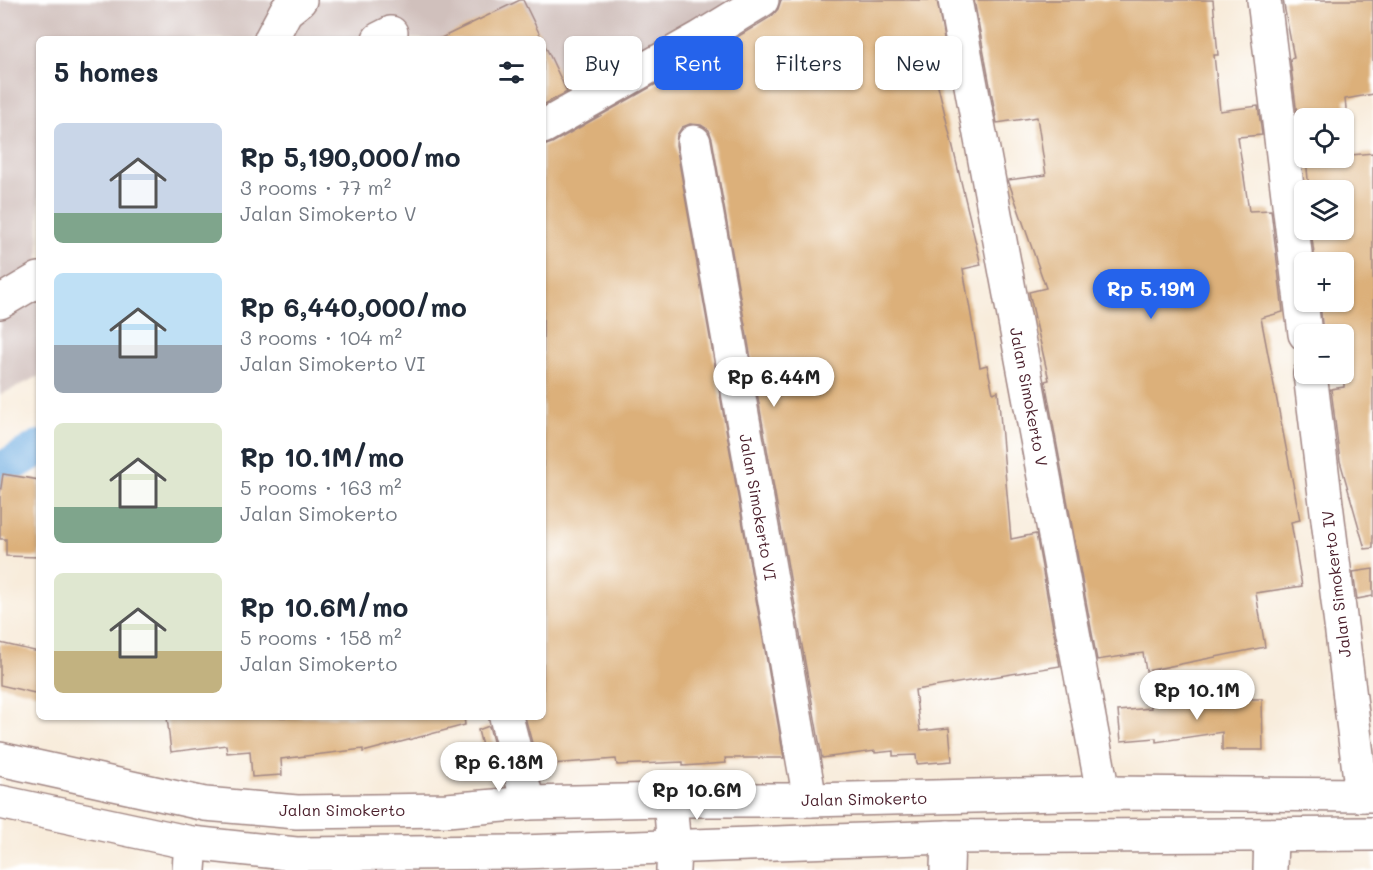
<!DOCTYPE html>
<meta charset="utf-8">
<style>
body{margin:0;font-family:Mali,sans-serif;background:#f2f2f3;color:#1f2937;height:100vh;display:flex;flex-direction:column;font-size:22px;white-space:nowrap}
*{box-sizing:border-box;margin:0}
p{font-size:20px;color:#747a83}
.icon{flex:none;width:33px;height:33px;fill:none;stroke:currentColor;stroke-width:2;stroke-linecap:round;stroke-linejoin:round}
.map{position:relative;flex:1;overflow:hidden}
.drawer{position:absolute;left:36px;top:36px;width:510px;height:684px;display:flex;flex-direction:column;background:#fff;border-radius:9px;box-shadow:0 2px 4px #0004}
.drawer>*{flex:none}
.hud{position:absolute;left:564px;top:36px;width:570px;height:54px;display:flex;gap:12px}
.tools{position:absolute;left:1294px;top:108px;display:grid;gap:12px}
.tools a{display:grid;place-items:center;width:60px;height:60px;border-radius:9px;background:#fff;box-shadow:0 2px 4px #0004;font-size:30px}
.price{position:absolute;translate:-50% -51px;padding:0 14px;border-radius:21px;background:#fff;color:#222;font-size:20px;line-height:39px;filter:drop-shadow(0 2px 3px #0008)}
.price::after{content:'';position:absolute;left:50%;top:36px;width:18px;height:14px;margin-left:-9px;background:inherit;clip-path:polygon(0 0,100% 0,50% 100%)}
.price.current{background:#2563eb;color:#fff}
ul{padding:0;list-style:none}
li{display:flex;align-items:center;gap:18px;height:150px;padding:0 18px}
li span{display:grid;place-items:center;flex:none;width:168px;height:120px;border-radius:9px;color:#555}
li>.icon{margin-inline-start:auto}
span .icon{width:72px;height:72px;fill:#fffc;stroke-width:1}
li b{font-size:26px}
h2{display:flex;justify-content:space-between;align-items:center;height:72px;padding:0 18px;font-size:26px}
.pill{padding:0 21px;border-radius:9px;background:#fff;box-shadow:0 2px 4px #0004;font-size:21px;line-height:54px}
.pill.current{background:#2563eb;color:#fff}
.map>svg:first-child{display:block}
</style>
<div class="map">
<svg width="1373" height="870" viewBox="0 0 1373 870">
<rect width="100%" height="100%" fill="#fff"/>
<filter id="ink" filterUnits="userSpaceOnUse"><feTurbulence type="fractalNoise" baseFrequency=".0167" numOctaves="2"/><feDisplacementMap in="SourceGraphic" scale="12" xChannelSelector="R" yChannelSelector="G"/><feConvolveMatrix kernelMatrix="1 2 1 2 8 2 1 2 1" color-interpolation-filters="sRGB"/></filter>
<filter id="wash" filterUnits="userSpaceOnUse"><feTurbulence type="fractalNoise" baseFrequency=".008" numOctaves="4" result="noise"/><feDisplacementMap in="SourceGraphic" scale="24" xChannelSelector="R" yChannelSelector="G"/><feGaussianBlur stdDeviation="1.35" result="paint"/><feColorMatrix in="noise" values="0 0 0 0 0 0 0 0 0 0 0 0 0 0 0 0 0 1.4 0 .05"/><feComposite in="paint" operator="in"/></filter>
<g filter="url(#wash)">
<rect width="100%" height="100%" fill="#f8ecdb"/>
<!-- industrial -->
<polygon fill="#d0c0bc" points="0,0 768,0 543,131 543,39 39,39 39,376 0,395"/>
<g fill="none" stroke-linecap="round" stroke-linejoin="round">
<!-- canal -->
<polyline stroke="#6dace0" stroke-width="36" points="0,471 39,448"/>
</g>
<g id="blocks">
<!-- building -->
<g fill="#dcb07a">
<polygon points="520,0 523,0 542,39 439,39"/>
<polygon points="781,0 937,0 950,73 936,77 981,265 963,269 980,367 987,365 993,393 998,391 1011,539 1036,534 1060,666 915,690 920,731 949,728 952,761 917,764 916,755 893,756 893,751 875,753 875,751 822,758 712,139 709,130 701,125 690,124 682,127 677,135 676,145 784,758 725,758 726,763 683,766 683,762 617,765 616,759 538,765 525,717 543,717 543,146 552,143 709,54 772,16 778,9"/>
<polygon points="974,0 1213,0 1218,55 1214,55 1220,111 1258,106 1262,135 1238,137 1249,211 1271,210 1283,312 1261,318 1300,520 1291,522 1302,586 1256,593 1265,647 1146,671 1143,653 1097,660 1045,381 1049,380 1029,292 1046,288 1008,180 1046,175 1037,117 997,123"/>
<polygon points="1283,0 1373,0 1373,94 1345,99 1351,155 1373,153 1373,548 1365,549 1340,461 1331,389 1344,387 1344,334 1323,334 1320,302 1344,302 1344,262 1315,262 1311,230 1344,230 1344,190 1309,190 1306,158 1344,158 1344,118 1305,118 1305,148 1303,129 1299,130 1290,59 1294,58"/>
<polygon points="543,41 567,92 543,105"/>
<polygon points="3,474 39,480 39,557 6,556 6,539 0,539 0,494"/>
<polygon points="1373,569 1373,596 1357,599 1353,572"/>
<polygon points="0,643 39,652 39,694 0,685"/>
<polygon points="1150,699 1262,699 1263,750 1222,750 1222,732 1156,742 1156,738 1121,741 1118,711 1151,708"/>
<polygon points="167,717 464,717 465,725 363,752 363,749 281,759 282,775 252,777 250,751 227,753 226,745 171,752"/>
<polygon points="489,726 500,768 488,770 478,730"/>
</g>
</g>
</g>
<g filter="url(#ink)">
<use href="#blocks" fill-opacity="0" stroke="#a18683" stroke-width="1.5"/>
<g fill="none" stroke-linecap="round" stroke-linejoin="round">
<defs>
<g id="minor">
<polyline points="955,0 1103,793"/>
<polyline points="1264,0 1305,334"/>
<polyline points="271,39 286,11 300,0"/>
<polyline points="379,39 391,33"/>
<polyline points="543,127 700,38 762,0"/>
<polyline points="694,142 810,800"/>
<polyline points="0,302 39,279"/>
<polyline points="1310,374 1362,795"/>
<polyline points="506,717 528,803"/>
<polyline points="670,800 674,848 673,870"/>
<polyline points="189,870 191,843"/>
<polyline points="947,870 948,837"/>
<polyline points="1270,870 1271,836"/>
</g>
<g id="highway">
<polyline points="0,759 205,804 297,812 447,810 528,803 670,800 810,800 1103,793 1373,795"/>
<polyline points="0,802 191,843 296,854 521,852 948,837 1373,834"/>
</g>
</defs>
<!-- minor casing -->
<use href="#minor" stroke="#a18683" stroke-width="36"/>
<!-- highway casing -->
<use href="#highway" stroke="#a18683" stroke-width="36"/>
<!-- minor -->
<use href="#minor" stroke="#fff" stroke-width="33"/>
<!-- highway -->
<use href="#highway" stroke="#fff" stroke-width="33"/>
</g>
</g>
<g text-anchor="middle" stroke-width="5" stroke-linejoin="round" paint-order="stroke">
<!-- street labels -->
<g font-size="16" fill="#4a1f2b" stroke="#fff">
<text transform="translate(1029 397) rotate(79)" y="6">Jalan Simokerto V</text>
<text transform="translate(758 507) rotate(80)" y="6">Jalan Simokerto VI</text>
<text transform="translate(1336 584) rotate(-97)" y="6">Jalan Simokerto IV</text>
<text transform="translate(864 799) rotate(-1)" y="6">Jalan Simokerto</text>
<text x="342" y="816">Jalan Simokerto</text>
</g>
</g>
</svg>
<div class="tools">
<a><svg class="icon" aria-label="locate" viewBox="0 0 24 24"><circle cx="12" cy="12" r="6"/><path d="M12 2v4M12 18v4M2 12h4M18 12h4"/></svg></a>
<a><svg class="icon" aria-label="layers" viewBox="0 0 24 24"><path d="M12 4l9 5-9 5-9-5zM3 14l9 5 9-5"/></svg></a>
<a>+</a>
<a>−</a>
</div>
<b class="price current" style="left:1151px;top:320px">Rp 5.19M</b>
<b class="price" style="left:774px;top:408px">Rp 6.44M</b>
<b class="price" style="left:1197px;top:721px">Rp 10.1M</b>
<b class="price" style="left:499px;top:793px">Rp 6.18M</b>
<b class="price" style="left:697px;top:821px">Rp 10.6M</b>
<div class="hud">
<a class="pill">Buy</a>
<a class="pill current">Rent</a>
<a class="pill">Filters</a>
<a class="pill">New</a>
</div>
<section class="drawer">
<h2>5 homes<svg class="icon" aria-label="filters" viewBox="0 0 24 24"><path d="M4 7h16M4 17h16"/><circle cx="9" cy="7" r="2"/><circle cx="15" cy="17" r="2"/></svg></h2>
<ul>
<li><span style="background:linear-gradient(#c9d6e8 75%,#7fa58c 0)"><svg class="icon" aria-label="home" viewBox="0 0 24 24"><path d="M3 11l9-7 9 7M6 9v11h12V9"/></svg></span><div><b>Rp 5,190,000/mo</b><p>3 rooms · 77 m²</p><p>Jalan Simokerto V</p></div></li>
<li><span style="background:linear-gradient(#bfe0f5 60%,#9aa5b1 0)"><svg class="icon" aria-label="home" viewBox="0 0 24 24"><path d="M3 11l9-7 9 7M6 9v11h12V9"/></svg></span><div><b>Rp 6,440,000/mo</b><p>3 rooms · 104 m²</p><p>Jalan Simokerto VI</p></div></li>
<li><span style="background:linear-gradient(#dfe7d0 70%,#7fa58c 0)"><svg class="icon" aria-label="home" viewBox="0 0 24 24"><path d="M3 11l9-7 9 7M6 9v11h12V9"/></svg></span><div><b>Rp 10.1M/mo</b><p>5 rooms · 163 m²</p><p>Jalan Simokerto</p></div></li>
<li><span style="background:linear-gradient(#dfe7d0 65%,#c2b280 0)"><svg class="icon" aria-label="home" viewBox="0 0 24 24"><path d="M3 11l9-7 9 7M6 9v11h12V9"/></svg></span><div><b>Rp 10.6M/mo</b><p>5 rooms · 158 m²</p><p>Jalan Simokerto</p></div></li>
</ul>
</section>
</div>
